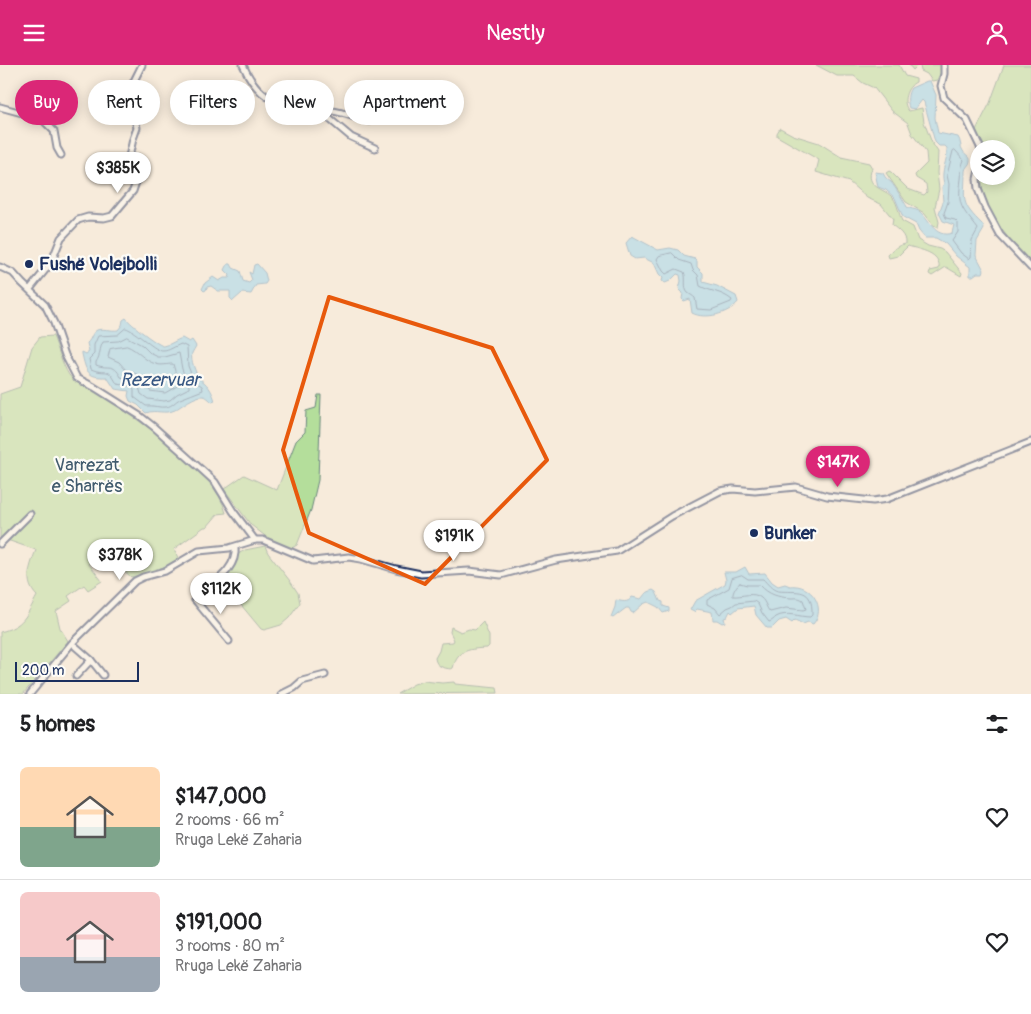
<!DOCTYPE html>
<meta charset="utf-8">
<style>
body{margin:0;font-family:Pangolin,sans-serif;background:#f6f6f6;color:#202124;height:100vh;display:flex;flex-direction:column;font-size:19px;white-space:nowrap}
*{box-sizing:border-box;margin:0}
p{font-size:16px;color:#757577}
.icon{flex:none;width:28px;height:28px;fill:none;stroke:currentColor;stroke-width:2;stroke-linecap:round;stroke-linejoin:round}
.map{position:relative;height:629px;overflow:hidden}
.drawer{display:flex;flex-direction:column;background:#fff;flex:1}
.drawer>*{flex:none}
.hud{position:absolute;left:15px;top:15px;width:500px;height:45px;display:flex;gap:10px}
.fabs{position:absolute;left:970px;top:75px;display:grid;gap:10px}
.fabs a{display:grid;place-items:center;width:45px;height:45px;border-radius:50%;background:#fff;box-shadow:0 2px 12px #0003;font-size:25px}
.scale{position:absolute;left:15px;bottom:12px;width:124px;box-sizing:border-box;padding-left:5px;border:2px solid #1b2f5e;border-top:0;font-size:14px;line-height:18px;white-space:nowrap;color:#1b2f5e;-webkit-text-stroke:4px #fdfcf7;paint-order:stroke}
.price{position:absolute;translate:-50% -42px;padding:0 11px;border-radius:18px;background:#fff;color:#222;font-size:16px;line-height:32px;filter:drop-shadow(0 1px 2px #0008)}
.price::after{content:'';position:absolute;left:50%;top:30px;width:15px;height:11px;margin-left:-8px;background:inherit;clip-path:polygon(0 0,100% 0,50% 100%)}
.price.on{background:#db2777;color:#fff}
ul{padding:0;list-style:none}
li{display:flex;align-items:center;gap:15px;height:125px;padding:0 20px}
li+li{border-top:1px solid #e0e0e0}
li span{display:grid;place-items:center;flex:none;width:140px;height:100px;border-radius:8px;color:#555}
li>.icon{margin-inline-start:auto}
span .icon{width:60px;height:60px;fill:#fffc;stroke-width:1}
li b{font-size:21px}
h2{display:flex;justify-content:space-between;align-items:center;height:60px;padding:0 20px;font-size:21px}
.pill{padding:0 18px;border-radius:22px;background:#fff;box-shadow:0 2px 12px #0003;font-size:18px;line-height:45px}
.pill.on{background:#db2777;color:#fff}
header{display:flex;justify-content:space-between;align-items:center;height:65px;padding:0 20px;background:#db2777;color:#fff;font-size:22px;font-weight:600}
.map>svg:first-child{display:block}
</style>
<header><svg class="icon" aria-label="menu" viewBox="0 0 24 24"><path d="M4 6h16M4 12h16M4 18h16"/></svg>Nestly<svg class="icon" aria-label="person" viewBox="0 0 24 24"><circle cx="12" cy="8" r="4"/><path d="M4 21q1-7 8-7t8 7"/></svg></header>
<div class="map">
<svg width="1031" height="629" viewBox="0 0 1031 629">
<rect width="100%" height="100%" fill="#f7ebdb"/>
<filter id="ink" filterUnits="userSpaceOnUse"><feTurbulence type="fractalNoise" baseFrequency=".02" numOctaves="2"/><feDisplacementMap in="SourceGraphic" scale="10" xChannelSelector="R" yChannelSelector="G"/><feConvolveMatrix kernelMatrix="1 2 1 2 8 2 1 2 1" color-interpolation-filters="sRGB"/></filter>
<g filter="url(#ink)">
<!-- green -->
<g fill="#b4de9b" stroke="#68867c">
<path d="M816,0H899L905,11L916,14V17C906,22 901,38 909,46L922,43L924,57L932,78L938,87L937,108L939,124L935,142L939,157L938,162H935L924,148L906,137L886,108L889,106L891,107L908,124L924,130L927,127L926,119L916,113L915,110L927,98L926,87L912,69L908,58L892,46L874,23L863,18L854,11H837Z"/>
<polygon points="909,0 941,0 941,7 937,15 932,16 927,9 921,6 920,1 917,1 913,5"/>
<path d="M1004,0H1031V198C1013,180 975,138 983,111H1006V84H984L976,65L990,38Z"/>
<path d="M780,63L793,70L819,78L841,92L869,98L872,103C864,123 885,123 893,133C898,139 899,150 902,156L913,162L918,175L928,181L940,184L945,187L962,208L961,211L946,202L932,211L929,209L930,206L939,204C941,187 920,185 908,181L898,191L889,193L888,190C893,185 897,180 905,179C906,170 898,165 892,160L893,154L881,139L867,133L849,117L816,107L819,95L777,71V68Z"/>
<path d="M53,271C58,283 62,299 69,310C76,320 91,323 101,330C138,355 215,404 226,448L218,449L207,462H204L174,484L179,495L152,507L131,512L100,484L89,499L102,516L88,525L84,520L68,531L71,536L56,546L60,563L68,576L23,629H0V567C24,561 26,551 37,531C23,517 30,501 36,485L7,475L0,477V329L20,322L32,282L40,272Z"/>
<polygon points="318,330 321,330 318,415 311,445 297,480 290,484 269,474 251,460 224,424 244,410 277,425 296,376 305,367 306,346 316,343"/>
<polygon points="265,481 268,488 290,516 298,528 300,538 289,553 281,560 264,565 261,564 227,523 230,520 225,510 233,501 238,489 245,485"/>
<path d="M483,557L489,571V581L487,583C470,584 458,584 453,603L451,604C444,603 436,602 435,593L439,586L441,578L453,577L454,575L450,567L451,562L461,567L469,564L475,565Z"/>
<polygon points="424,616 442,618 454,617 455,619 497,623 498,628 397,629 414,619"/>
</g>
<!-- water -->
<g fill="#90d2f1" stroke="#6191b6">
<path d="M927,16H930L936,30L935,53L938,68L958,72C961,76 960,82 963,86C965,90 971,91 970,96C970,100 965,102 965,106C965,136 959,137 983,160L984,164L977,176L976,190L984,205L983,208H977L973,211H970V202L956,191L946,179L936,173H925L919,166L916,159L903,152L895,133L886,125L878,122L875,107L883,108C885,113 887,114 891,117C895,122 904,136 907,142C910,144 915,144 919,146C929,154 935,174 952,168L954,160L943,156L939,148L943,137L942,122L944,119C940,104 948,97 947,83L945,81H939L935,77L924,37L922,35L915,44L909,43C907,36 907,29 911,23Z"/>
<path d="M632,171L658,185L670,183L678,185L684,191L695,194L697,196V202L703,208V217L717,221L736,231L738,237C729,249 705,255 692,248L690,234L684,236L682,234L683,228L679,224L681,216L680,210L677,209L670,216L665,218L662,216L663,213L659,209L654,198L644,193L635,194L630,191L626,178Z"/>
<polygon points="228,199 231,199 233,203 240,206 243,216 249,218 252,215 249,207 252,209 254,200 257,199 265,208 267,216 265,219 256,220 251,229 242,228 233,236 230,233 230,226 218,226 211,221 207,222 206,225 204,226 202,224 205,218 213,212 219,216 224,213 229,213 230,210 225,205"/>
<path d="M126,253C129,258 160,282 164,281C170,280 176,275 182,273L189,277L192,275L196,281C195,283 193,286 192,288C190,296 196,306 198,313C207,318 212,325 215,336L212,337C210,335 206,331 203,331C196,330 181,341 175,345C164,350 156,344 146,348L138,340L130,336L128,331L129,326L115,324L107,312C87,313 86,306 82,289V287L86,289L89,287L87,278C92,274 91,268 97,265C102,263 111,266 118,265L122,260L123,255Z"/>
<path d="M745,502L749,509L765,508L772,517L778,521L785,519L790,521C812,518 827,544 813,559L808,557L803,559L795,555L792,558L786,554L779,556L772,563H767L756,550L754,541L738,543L732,548L730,546L727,552L724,553L725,557L722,558L717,555H713L712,547L697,544L694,547L690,545L695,536L725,519L726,515L724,507H736Z"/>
<path d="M653,525L656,527L660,536L663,537V541L669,543V546L663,548L658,542L648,537L643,539L633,548L631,547L629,543H626L613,553L611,552L615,542L616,535C621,536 628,539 632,532L641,534L646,528Z"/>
</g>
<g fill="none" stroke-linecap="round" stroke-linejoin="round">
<!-- shore -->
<g stroke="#4a7099" stroke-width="1">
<path d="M955,85L964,95C960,105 962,105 961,114C957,142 962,143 978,164L972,175L971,192L969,194L961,188L952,176L958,167V158L955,155L946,153L944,148L948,137L949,119L947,110L953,86Z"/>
<path d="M672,188L679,195L691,199L693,205L698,210L700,221C711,227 721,226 732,235L731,237L711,245L697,244L695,233C693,231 691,230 688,228C683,223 687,213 684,207L676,204L666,209L663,206L657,194L659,191Z"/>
<path d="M126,263C136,266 156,287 163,286C169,286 175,281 181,279L187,282L188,301L194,316L202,321L203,325C195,328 188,331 180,334C175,336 173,341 166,342C160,343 153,340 146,341L134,332V325L131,321L117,319C107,300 108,311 91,304L89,294L94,289V280L98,271L117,270Z"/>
<path d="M127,272L142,280L150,288L158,292H165L179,288L182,304L189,321V323L177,329L170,335L164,336L148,334L141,329L139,322L136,317L121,312C113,297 109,305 96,300V297C101,290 99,284 103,277L118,276Z"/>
<path d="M127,281C138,285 144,296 156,299C161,301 167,299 173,299L179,320L165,328L150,326L141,311L126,305L119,297L108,292L110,284Z"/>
<path d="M742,510L748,514H763C767,518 772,525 778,526C798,528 813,521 812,550L810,552C800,552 786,546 776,552C774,554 772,556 769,557L762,548L758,539L754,536L736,538L732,541L727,543L720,549L715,543L707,539V535L729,523L732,513Z"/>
<path d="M740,518L747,520H760C769,530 778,532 791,533C796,533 798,532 803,535L806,544L803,545L786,543L770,547C766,543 766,537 761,533C754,526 741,532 733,531C732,528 737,519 740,518Z"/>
</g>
<defs>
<g id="minor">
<path d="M243,0C263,45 290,41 333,46C346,48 357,54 370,56L374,54"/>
<polyline points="944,0 944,9 941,21 944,33 967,55 981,84"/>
<polyline points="0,42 22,48 32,53 43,55 54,66 57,83 61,90"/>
<polyline points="320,46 351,72 375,83"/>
<polyline points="979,105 977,114 978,124 985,142 1000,170 1031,203"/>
<polyline points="0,202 13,208 22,218 45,240 54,258 65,290 77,313 94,322 140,351 154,362 203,406 215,417 233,446 255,475"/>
<polyline points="30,224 51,198 61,173 78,155 88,152 104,153 112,151 133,126 136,117 128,96 133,74 137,63 130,30 131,22 142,0"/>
<polyline points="0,479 30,449"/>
<path d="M229,576L195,535C209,520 238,506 235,482"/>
<polyline points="75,581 91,595 103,610"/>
<polyline points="76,611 91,595"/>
<polyline points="30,629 72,578 135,516 143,512 165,506 199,486 229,483 255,475 263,475 313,496 349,492 361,494 396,504 421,509 469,506 501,510 556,495 617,486 672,451 720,426 733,424 755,426 796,422 827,431 873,436 887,434 1031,377"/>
<polyline points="282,629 294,623 302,616 325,610"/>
</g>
</defs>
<!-- minor casing -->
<use href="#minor" stroke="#1b2f5e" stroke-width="9"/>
<!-- minor -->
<use href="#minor" stroke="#fdfcf7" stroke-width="5"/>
</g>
</g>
<!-- marked area -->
<path d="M0 0H1031V629H0ZM329,232L492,283L547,395L425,519L309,468L283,385Z" fill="#f7ebdb" fill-opacity=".55" fill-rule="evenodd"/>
<path fill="none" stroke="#e8590c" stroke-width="4" stroke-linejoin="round" d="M329,232L492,283L547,395L425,519L309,468L283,385Z"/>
<!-- markers -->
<g fill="#1b2f5e" stroke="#fdfcf7" stroke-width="2">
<circle cx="29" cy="199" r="5"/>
<circle cx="754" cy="468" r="5"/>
</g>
<g text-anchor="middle" stroke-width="4.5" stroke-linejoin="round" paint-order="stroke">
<!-- poi labels -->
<g font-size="18" font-weight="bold" fill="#1b2f5e" stroke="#fdfcf7" text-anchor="start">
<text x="39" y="205">Fushë Volejbolli</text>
<text x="764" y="474">Bunker</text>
</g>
<!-- park labels -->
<g font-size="18" fill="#415b6d" stroke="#fdfcf7">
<text x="87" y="406">Varrezat<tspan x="87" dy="21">e Sharrës</tspan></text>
</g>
<!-- water labels -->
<g font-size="19" font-style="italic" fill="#385883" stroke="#fdfcf7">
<text x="160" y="321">Rezervuar</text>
</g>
</g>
</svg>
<div class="fabs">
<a><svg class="icon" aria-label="layers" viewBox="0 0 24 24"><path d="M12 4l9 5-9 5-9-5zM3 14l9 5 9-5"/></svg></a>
</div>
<div class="scale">200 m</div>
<b class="price" style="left:118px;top:129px">$385K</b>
<b class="price on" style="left:838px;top:423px">$147K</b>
<b class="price" style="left:454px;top:497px">$191K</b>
<b class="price" style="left:120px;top:516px">$378K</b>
<b class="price" style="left:221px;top:550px">$112K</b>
<div class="hud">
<a class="pill on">Buy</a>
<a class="pill">Rent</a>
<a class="pill">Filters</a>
<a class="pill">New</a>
<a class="pill">Apartment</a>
</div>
</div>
<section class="drawer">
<h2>5 homes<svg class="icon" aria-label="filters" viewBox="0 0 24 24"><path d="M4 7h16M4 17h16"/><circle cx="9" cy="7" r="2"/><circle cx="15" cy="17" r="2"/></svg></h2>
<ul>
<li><span style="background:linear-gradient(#ffd9b3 60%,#7fa58c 0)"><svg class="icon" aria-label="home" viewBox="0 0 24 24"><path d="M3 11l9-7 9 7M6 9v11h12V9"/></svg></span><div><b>$147,000</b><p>2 rooms · 66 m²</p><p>Rruga Lekë Zaharia</p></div><svg class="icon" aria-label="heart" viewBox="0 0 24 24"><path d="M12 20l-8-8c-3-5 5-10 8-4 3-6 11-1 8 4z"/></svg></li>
<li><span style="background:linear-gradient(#f6c9c9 65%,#9aa5b1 0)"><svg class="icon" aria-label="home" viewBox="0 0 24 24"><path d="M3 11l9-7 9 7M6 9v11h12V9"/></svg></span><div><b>$191,000</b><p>3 rooms · 80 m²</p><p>Rruga Lekë Zaharia</p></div><svg class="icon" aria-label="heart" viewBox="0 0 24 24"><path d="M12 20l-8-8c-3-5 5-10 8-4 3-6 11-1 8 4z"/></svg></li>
</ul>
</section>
